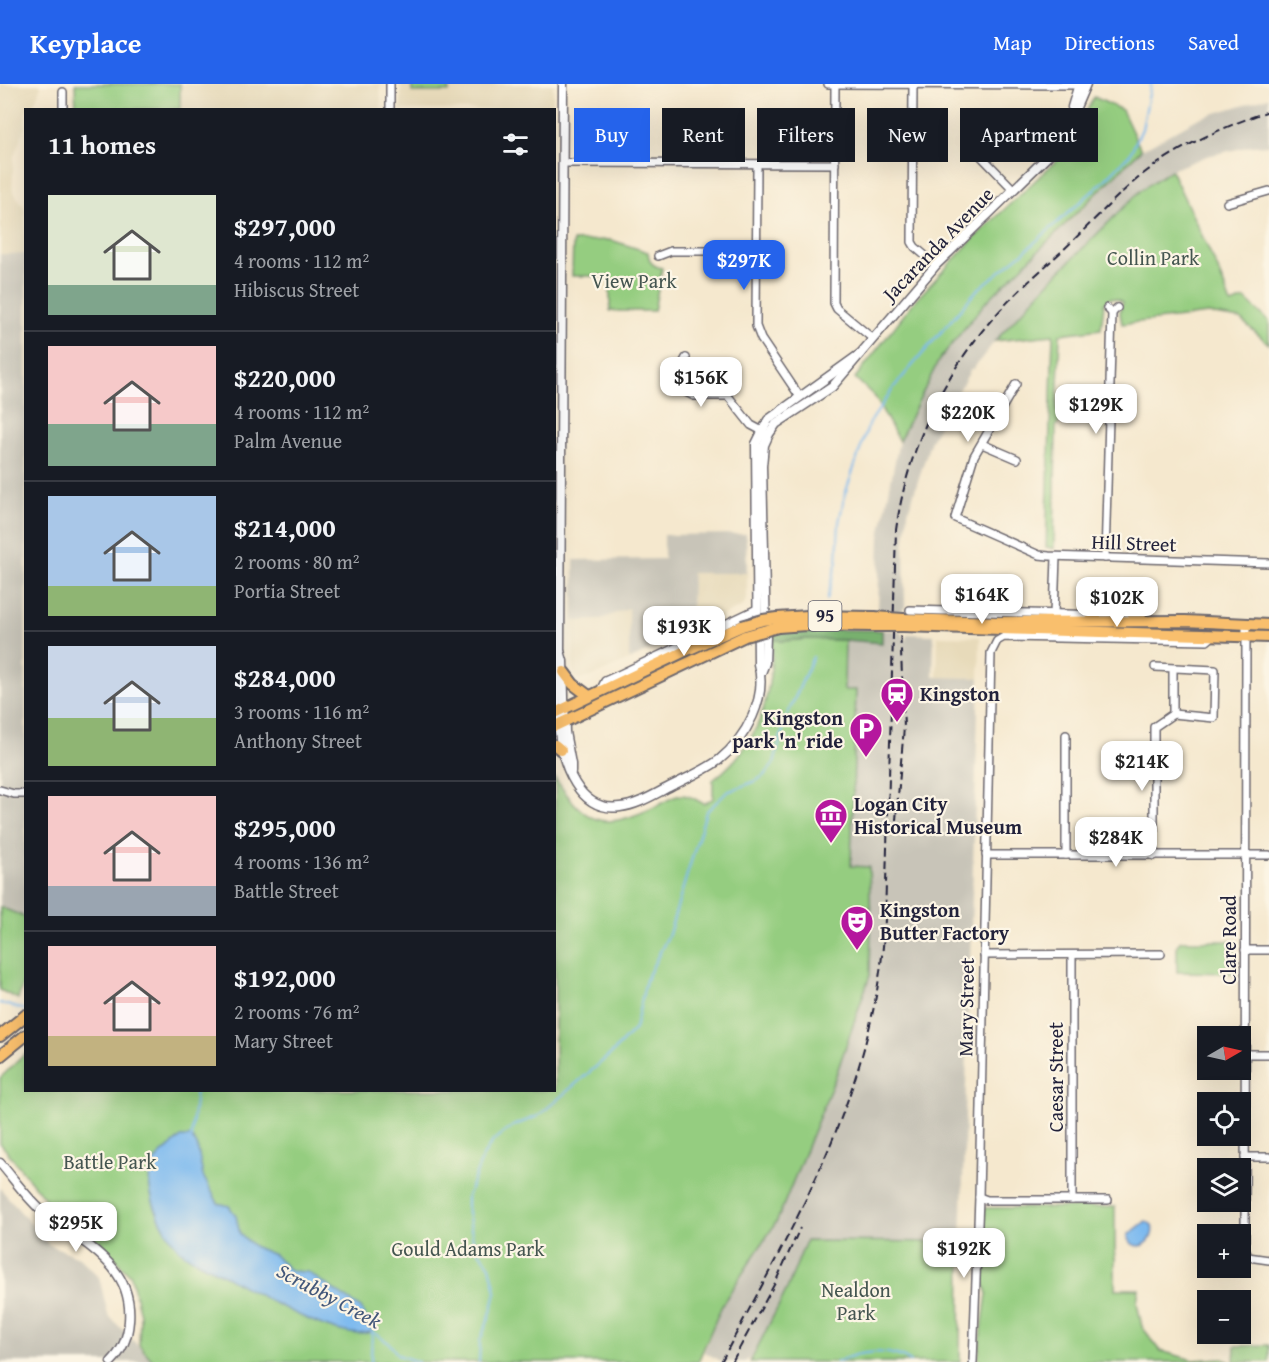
<!DOCTYPE html>
<meta charset="utf-8">
<style>
body{margin:0;font-family:"Gentium Book Plus",serif;background:#20242c;color:#f1f3f6;height:100vh;display:flex;flex-direction:column;font-size:22px;white-space:nowrap}
*{box-sizing:border-box;margin:0}
p{font-size:20px;color:#9ea1a6}
.icon{flex:none;width:33px;height:33px;fill:none;stroke:currentColor;stroke-width:2;stroke-linecap:round;stroke-linejoin:round}
.map{position:relative;flex:1;overflow:hidden}
.sheet{position:absolute;left:24px;top:24px;width:532px;height:984px;display:flex;flex-direction:column;background:#171b24;border-radius:0px;box-shadow:0 6px 24px #0002}
.sheet>*{flex:none}
.banner{position:absolute;left:574px;top:24px;width:570px;height:54px;display:flex;gap:12px}
.needle{width:39px;rotate:81deg}
.tools{position:absolute;left:1197px;top:942px;display:grid;gap:12px}
.tools a{display:grid;place-items:center;width:54px;height:54px;border-radius:0px;background:#171b24;box-shadow:0 6px 24px #0002;font-size:30px}
.price{position:absolute;translate:-50% -51px;padding:0 14px;border-radius:12px;background:#fff;color:#222;font-size:20px;line-height:39px;filter:drop-shadow(0 2px 3px #0008)}
.price::after{content:'';position:absolute;left:50%;top:36px;width:18px;height:14px;margin-left:-9px;background:inherit;clip-path:polygon(0 0,100% 0,50% 100%)}
.price.current{background:#2563eb;color:#fff}
ul{padding:0;list-style:none}
li{display:flex;align-items:center;gap:18px;height:150px;padding:0 24px}
li+li{border-top:2px solid #363941}
li span{display:grid;place-items:center;flex:none;width:168px;height:120px;border-radius:0px;color:#555}
li>.icon{margin-inline-start:auto}
span .icon{width:72px;height:72px;fill:#fffc;stroke-width:1}
li b{font-size:26px}
h2{display:flex;justify-content:space-between;align-items:center;height:72px;padding:0 24px;font-size:26px}
.pill{padding:0 21px;border-radius:0px;background:#171b24;box-shadow:0 6px 24px #0002;font-size:21px;line-height:54px}
.pill.current{background:#2563eb;color:#fff}
header{display:flex;align-items:center;gap:36px;box-sizing:border-box;height:84px;padding:0 30px;background:#2563eb;color:#fff}
header strong{font-size:28px}
nav{display:flex;gap:33px;margin-inline-start:auto;font-size:21px}
.map>svg:first-child{display:block}
</style>
<header>
<strong>Keyplace</strong>
<nav><a>Map</a><a>Directions</a><a>Saved</a></nav>
</header>
<div class="map">
<svg width="1269" height="1278" viewBox="0 0 1269 1278">
<rect width="100%" height="100%" fill="#fcf5e5"/>
<filter id="ink" filterUnits="userSpaceOnUse"><feTurbulence type="fractalNoise" baseFrequency=".0167" numOctaves="2"/><feDisplacementMap in="SourceGraphic" scale="12" xChannelSelector="R" yChannelSelector="G"/><feConvolveMatrix kernelMatrix="1 2 1 2 8 2 1 2 1" color-interpolation-filters="sRGB"/></filter>
<filter id="wash" filterUnits="userSpaceOnUse"><feTurbulence type="fractalNoise" baseFrequency=".008" numOctaves="4" result="noise"/><feDisplacementMap in="SourceGraphic" scale="24" xChannelSelector="R" yChannelSelector="G"/><feGaussianBlur stdDeviation="1.35" result="paint"/><feColorMatrix in="noise" values="0 0 0 0 0 0 0 0 0 0 0 0 0 0 0 0 0 1.4 0 .05"/><feComposite in="paint" operator="in"/></filter>
<g filter="url(#wash)">
<rect width="100%" height="100%" fill="#f5e8ce"/>
<!-- built -->
<g fill="#e7daba">
<polygon points="0,0 40,0 41,2 32,25 26,26 25,42 14,72 12,105 25,125 25,170 0,170"/>
<polygon points="180,0 380,0 381,25 180,26"/>
<polygon points="401,0 553,0 553,25 401,26"/>
<polygon points="692,489 747,489 747,514 743,522 691,547"/>
<polygon points="629,523 629,576 591,593 579,595 575,593 573,586 574,537 599,536"/>
<polygon points="938,552 980,553 979,594 937,593"/>
</g>
<!-- industrial -->
<g fill="#c8c4b8">
<polygon points="1269,13 1269,61 1251,62 1207,72 1171,86 1141,106 1052,195 995,257 972,286 971,285 931,356 908,428 904,464 905,523 900,529 878,528 880,453 899,357 939,276 955,255 984,220 1028,175 1074,134 1141,66 1199,34"/>
<polygon points="0,170 26,170 25,833 0,823"/>
<polygon points="746,450 747,489 692,489 691,547 629,576 629,524 599,536 574,537 574,476 664,475 664,451"/>
<polygon points="882,546 899,546 906,556 907,550 934,551 933,593 979,594 961,1158 806,1157 787,1205 752,1273 745,1278 722,1278 704,1268 723,1219 777,1137 870,891 871,839 869,783 851,782 856,606 844,606 845,556 881,559"/>
<polygon points="0,1104 48,1160 79,1173 99,1193 108,1231 154,1278 0,1278"/>
</g>
<!-- green -->
<g fill="#95cd80" stroke="#5c785e" stroke-width="1.5">
<polygon points="75,0 180,0 180,25 76,25"/>
<rect x="412" y="0" width="37" height="8"/>
<polygon points="1094,13 1122,26 1141,66 984,220 939,276 899,357 875,313 855,294 913,219 974,154 1060,73 1071,58"/>
<polygon points="1171,86 1217,183 1231,220 1245,215 1269,237 1269,260 1240,235 1208,230 1122,240 1120,229 1122,218 1117,215 1110,214 1104,220 1101,245 1060,250 1057,327 1061,332 1095,333 1098,331 1098,341 1095,338 1061,337 1056,342 1054,465 1046,463 1053,251 995,257 1052,195 1141,106"/>
<path d="M611,156L648,168C649,178 652,182 662,184L654,227H610V192H572L573,157Z"/>
<path d="M773,555L782,557L807,555L845,556L844,606H856L851,782L869,783L871,839L870,891L835,994L777,1137L723,1219L698,1278H154L139,1261L140,1231L131,1192L100,1158L53,1125L0,1059V994L25,970L26,1006H555V694C588,743 603,747 657,722C664,718 674,711 683,711C691,712 697,716 704,720L713,714V696C762,659 771,612 773,555Z"/>
<polygon points="0,823 25,833 25,894 18,915 0,906"/>
<polygon points="1181,857 1235,857 1235,889 1177,888 1177,861"/>
<polygon points="1115,1123 1115,1205 1139,1205 1137,1219 1142,1243 1161,1267 1193,1276 1221,1274 1231,1278 981,1278 978,1274 987,1210 982,1195 985,1124"/>
<polygon points="806,1157 961,1158 960,1278 750,1278 787,1205"/>
<polygon points="1269,1261 1269,1278 1234,1278 1235,1262"/>
</g>
<!-- forest -->
<polygon fill="#78b06e" stroke="#4d6954" stroke-width="1.5" points="804,545 882,546 882,559 845,556 807,555 782,557 773,555 772,549"/>
<!-- water -->
<g fill="#7cb9ef" stroke="#4f6e95" stroke-width="1.5">
<path d="M181,1053H191L197,1061L203,1092L218,1119L229,1122L236,1132L240,1150L255,1163L274,1171L291,1187L307,1188L361,1224L371,1243L372,1247C344,1263 247,1204 220,1189C208,1182 190,1176 180,1166C164,1149 139,1101 154,1078C160,1069 173,1061 181,1053Z"/>
<path d="M1146,1137L1152,1141C1157,1161 1131,1171 1128,1151Z"/>
</g>
<g fill="none" stroke-linecap="round" stroke-linejoin="round">
<!-- stream -->
<g stroke="#7cb9ef" stroke-width="2">
<polyline points="827,516 837,477 839,438 845,410 869,340 894,303 977,206 1024,168 1103,98 1130,70 1142,45 1151,0"/>
<polyline points="0,919 26,926"/>
<polyline points="191,1054 196,1006"/>
<polyline points="371,1247 389,1259 398,1271 418,1278"/>
<polyline points="371,1278 372,1248"/>
<polyline points="479,1278 480,1257 492,1225 496,1208 490,1182 474,1161 467,1123 467,1113 483,1072 493,1057 513,1042 538,1032 612,969 635,945 646,896 669,850 706,728 727,708 756,697 766,690 774,679 786,634 813,573"/>
<path d="M837,1278C858,1267 891,1263 911,1278"/>
</g>
</g>
</g>
<g filter="url(#ink)">
<g fill="none" stroke-linecap="round" stroke-linejoin="round">
<defs>
<g id="minor">
<polyline points="390,0 390,26"/>
<polyline points="828,0 1083,1"/>
<polyline points="835,0 834,219 837,225 872,254"/>
<polyline points="913,0 912,158 915,163 936,181"/>
<polyline points="63,26 63,8"/>
<polyline points="981,72 1013,105"/>
<polyline points="563,79 835,80"/>
<polyline points="757,81 756,242 761,255 800,313"/>
<polyline points="1227,119 1269,107"/>
<polyline points="658,172 671,167 757,167"/>
<polyline points="1107,224 1112,229 1117,224"/>
<path d="M686,274C680,283 681,299 686,308L694,312H728L751,341L766,349"/>
<polyline points="1016,300 974,372 955,434 1039,471 1049,472 1269,479"/>
<polyline points="982,360 1017,375"/>
<polyline points="1105,474 1112,229"/>
<polyline points="910,526 1142,532"/>
<polyline points="1054,530 1056,473"/>
<polyline points="1246,539 1245,1164 1248,1173 1269,1176"/>
<polyline points="600,607 605,597 616,592 757,525"/>
<polyline points="1173,630 1173,585"/>
<polyline points="1066,651 1066,771"/>
<polyline points="0,706 14,710 26,710"/>
<polyline points="986,771 1269,771"/>
<polyline points="1154,772 1154,643 1173,630 1214,634 1215,586 1155,583"/>
<polyline points="1245,866 1269,866"/>
<polyline points="984,871 1161,870"/>
<polyline points="1245,970 1269,970"/>
<polyline points="1245,1073 1269,1073"/>
<polyline points="979,1113 987,1116 1108,1116"/>
<polyline points="1072,1116 1072,871"/>
<polyline points="973,1278 979,1113 991,569 997,557 1004,553 1207,557 1214,551"/>
</g>
<g id="tertiary">
<path d="M563,0L560,566C553,592 557,621 559,647C562,680 579,729 620,723C638,721 655,710 671,702C687,694 704,687 719,676C746,654 768,614 758,580L756,360L768,336L860,270"/>
<polyline points="1072,23 1079,0"/>
<polyline points="560,567 563,577 565,648 571,680 571,688"/>
<polyline points="761,589 765,579 766,552 762,382 764,361 769,350 776,340 832,303 936,181 1047,73 1065,49 1086,0"/>
<path d="M0,1079C14,1095 26,1113 42,1127C79,1159 134,1178 129,1237C128,1252 122,1267 111,1278"/>
</g>
<g id="primary">
<polyline points="777,534 808,532 874,533"/>
<polyline points="903,535 996,538 1185,537 1269,541"/>
<polyline points="903,542 1269,553"/>
<polyline points="778,543 806,541 874,542"/>
<polyline points="564,588 573,600 589,612"/>
<polyline points="555,629 683,568 742,542"/>
<polyline points="555,642 745,552"/>
<polyline points="555,661 561,666"/>
<polyline points="0,952 26,931"/>
<polyline points="0,972 26,951"/>
</g>
</defs>
<!-- minor casing -->
<use href="#minor" stroke="#6c676e" stroke-width="10"/>
<!-- tertiary casing -->
<use href="#tertiary" stroke="#6c676e" stroke-width="11"/>
<!-- primary casing -->
<use href="#primary" stroke="#6c676e" stroke-width="14"/>
<!-- minor -->
<use href="#minor" stroke="#fff" stroke-width="7"/>
<!-- tertiary -->
<use href="#tertiary" stroke="#fff" stroke-width="8"/>
<!-- primary -->
<use href="#primary" stroke="#f9bf6d" stroke-width="10"/>
<!-- rail -->
<g stroke="#22223b" stroke-width="2" stroke-dasharray="9 4.5" stroke-linecap="butt">
<polyline points="896,736 904,643 900,542"/>
<path d="M721,1278C797,1135 877,1001 885,835L896,446C907,367 941,294 993,234C1014,210 1038,189 1061,168C1090,141 1116,111 1147,87C1184,60 1226,42 1269,27"/>
<polyline points="732,1278 775,1199 800,1144"/>
</g>
<defs>
<g id="primary-bridge">
<polyline points="874,533 903,535"/>
<polyline points="742,542 763,536 777,534"/>
<polyline points="874,542 903,542"/>
<polyline points="745,552 778,543"/>
</g>
</defs>
<!-- primary-bridge casing -->
<use href="#primary-bridge" stroke="#6c676e" stroke-width="14" stroke-linecap="butt"/>
<!-- primary-bridge -->
<use href="#primary-bridge" stroke="#f9bf6d" stroke-width="10"/>
</g>
</g>
<!-- icons -->
<defs>
<symbol id="station-pin" viewBox="-11 -11 22 30"><path d="M0 17L-7.5 6A9.5 9.5 0 1 1 7.5 6Z" fill="#b5179e" stroke="#fcf5e5"/><path d="M-3-6H3Q5-6 5-4V2Q5 4 3 4L4.5 6H3L1.5 4h-3L-3 6H-4.5L-3 4Q-5 4-5 2V-4Q-5-6-3-6ZM-3.5-4v3h7v-3ZM-3.5 1v1.5H-2V1ZM2 1v1.5H3.5V1Z" fill="#fff"/></symbol>
<symbol id="parking-pin" viewBox="-11 -11 22 30"><path d="M0 17L-7.5 6A9.5 9.5 0 1 1 7.5 6Z" fill="#b5179e" stroke="#fcf5e5"/><path d="M-3.5-5.5H1a3.5 3.5 0 0 1 0 7H-1V5.5H-3.5ZM-1-3.4V-.6H.8a1.4 1.4 0 0 0 0-2.8Z" fill="#fff"/></symbol>
<symbol id="museum-pin" viewBox="-11 -11 22 30"><path d="M0 17L-7.5 6A9.5 9.5 0 1 1 7.5 6Z" fill="#b5179e" stroke="#fcf5e5"/><path d="M0-6L6-3V-2H-6V-3ZM-5-1h2V3h-2ZM-1-1h2V3h-2ZM3-1h2V3H3ZM-6 4H6V6H-6Z" fill="#fff"/></symbol>
<symbol id="theatre-pin" viewBox="-11 -11 22 30"><path d="M0 17L-7.5 6A9.5 9.5 0 1 1 7.5 6Z" fill="#b5179e" stroke="#fcf5e5"/><path d="M-5-5.5Q0-4 5-5.5V0Q5 5 0 6Q-5 5-5 0ZM-3.3-2.5H-1v1.5H-3.3ZM1-2.5H3.3v1.5H1ZM-2.8 1Q0 5.5 2.8 1Z" fill="#fff"/></symbol>
</defs>
<g fill-rule="evenodd">
<use href="#station-pin" x="878" y="591" width="38" height="52"/>
<use href="#parking-pin" x="847" y="626" width="38" height="52"/>
<use href="#museum-pin" x="812" y="712" width="38" height="52"/>
<use href="#theatre-pin" x="838" y="819" width="38" height="52"/>
</g>
<g text-anchor="middle" stroke-width="4.5" stroke-linejoin="round" paint-order="stroke">
<!-- shield labels -->
<rect fill="#fcf5e5" stroke="#63616e" stroke-width="1.5" x="808.5" y="517" width="33" height="30" rx="4.5"/>
<g font-size="18" font-weight="bold" fill="#22223b">
<text x="825" y="538">95</text>
</g>
<!-- street labels -->
<g font-size="20" fill="#22223b" stroke="#fcf5e5">
<text transform="translate(938 160) rotate(-46)" y="7">Jacaranda Avenue</text>
<text transform="translate(1134 459) rotate(2)" y="7">Hill Street</text>
<text transform="translate(1229 856) rotate(-90)" y="7">Clare Road</text>
<text transform="translate(966 923) rotate(-89)" y="7">Mary Street</text>
<text transform="translate(1056 993) rotate(-90)" y="7">Caesar Street</text>
</g>
<!-- park labels -->
<g font-size="20" fill="#445550" stroke="#fcf5e5">
<text x="1153" y="181">Collin Park</text>
<text x="634" y="204">View Park</text>
<text x="110" y="1085">Battle Park</text>
<text x="468" y="1172">Gould Adams Park</text>
<text x="856" y="1213">Nealdon<tspan x="856" dy="23">Park</tspan></text>
</g>
<!-- poi labels -->
<g font-size="20" font-weight="bold" fill="#22223b" stroke="#fcf5e5" text-anchor="start">
<text x="920" y="617">Kingston</text>
<text x="843" y="641" text-anchor="end">Kingston<tspan x="843" dy="23">park 'n' ride</tspan></text>
<text x="854" y="727">Logan City<tspan x="854" dy="23">Historical Museum</tspan></text>
<text x="880" y="833">Kingston<tspan x="880" dy="23">Butter Factory</tspan></text>
</g>
<!-- water labels -->
<g font-size="21" font-style="italic" fill="#42577a" stroke="#fcf5e5">
<text transform="translate(329 1212) rotate(28)" y="7">Scrubby Creek</text>
</g>
</g>
</svg>
<div class="tools">
<a><svg class="needle" viewBox="-14 -14 28 28"><path d="M0-13l5 13h-10z" fill="#e53935"/><path d="M0 13l5-13h-10z" fill="#9ea1a6"/></svg></a>
<a><svg class="icon" aria-label="locate" viewBox="0 0 24 24"><circle cx="12" cy="12" r="6"/><path d="M12 2v4M12 18v4M2 12h4M18 12h4"/></svg></a>
<a><svg class="icon" aria-label="layers" viewBox="0 0 24 24"><path d="M12 4l9 5-9 5-9-5zM3 14l9 5 9-5"/></svg></a>
<a>+</a>
<a>−</a>
</div>
<b class="price current" style="left:744px;top:207px">$297K</b>
<b class="price" style="left:701px;top:324px">$156K</b>
<b class="price" style="left:1096px;top:351px">$129K</b>
<b class="price" style="left:968px;top:359px">$220K</b>
<b class="price" style="left:982px;top:541px">$164K</b>
<b class="price" style="left:1117px;top:544px">$102K</b>
<b class="price" style="left:684px;top:573px">$193K</b>
<b class="price" style="left:1142px;top:708px">$214K</b>
<b class="price" style="left:1116px;top:784px">$284K</b>
<b class="price" style="left:76px;top:1169px">$295K</b>
<b class="price" style="left:964px;top:1195px">$192K</b>
<div class="banner">
<a class="pill current">Buy</a>
<a class="pill">Rent</a>
<a class="pill">Filters</a>
<a class="pill">New</a>
<a class="pill">Apartment</a>
</div>
<section class="sheet">
<h2>11 homes<svg class="icon" aria-label="filters" viewBox="0 0 24 24"><path d="M4 7h16M4 17h16"/><circle cx="9" cy="7" r="2"/><circle cx="15" cy="17" r="2"/></svg></h2>
<ul>
<li><span style="background:linear-gradient(#dfe7d0 75%,#7fa58c 0)"><svg class="icon" aria-label="home" viewBox="0 0 24 24"><path d="M3 11l9-7 9 7M6 9v11h12V9"/></svg></span><div><b>$297,000</b><p>4 rooms · 112 m²</p><p>Hibiscus Street</p></div></li>
<li><span style="background:linear-gradient(#f6c9c9 65%,#7fa58c 0)"><svg class="icon" aria-label="home" viewBox="0 0 24 24"><path d="M3 11l9-7 9 7M6 9v11h12V9"/></svg></span><div><b>$220,000</b><p>4 rooms · 112 m²</p><p>Palm Avenue</p></div></li>
<li><span style="background:linear-gradient(#a9c7e8 75%,#8fb573 0)"><svg class="icon" aria-label="home" viewBox="0 0 24 24"><path d="M3 11l9-7 9 7M6 9v11h12V9"/></svg></span><div><b>$214,000</b><p>2 rooms · 80 m²</p><p>Portia Street</p></div></li>
<li><span style="background:linear-gradient(#c9d6e8 60%,#8fb573 0)"><svg class="icon" aria-label="home" viewBox="0 0 24 24"><path d="M3 11l9-7 9 7M6 9v11h12V9"/></svg></span><div><b>$284,000</b><p>3 rooms · 116 m²</p><p>Anthony Street</p></div></li>
<li><span style="background:linear-gradient(#f6c9c9 75%,#9aa5b1 0)"><svg class="icon" aria-label="home" viewBox="0 0 24 24"><path d="M3 11l9-7 9 7M6 9v11h12V9"/></svg></span><div><b>$295,000</b><p>4 rooms · 136 m²</p><p>Battle Street</p></div></li>
<li><span style="background:linear-gradient(#f6c9c9 75%,#c2b280 0)"><svg class="icon" aria-label="home" viewBox="0 0 24 24"><path d="M3 11l9-7 9 7M6 9v11h12V9"/></svg></span><div><b>$192,000</b><p>2 rooms · 76 m²</p><p>Mary Street</p></div></li>
</ul>
</section>
</div>
